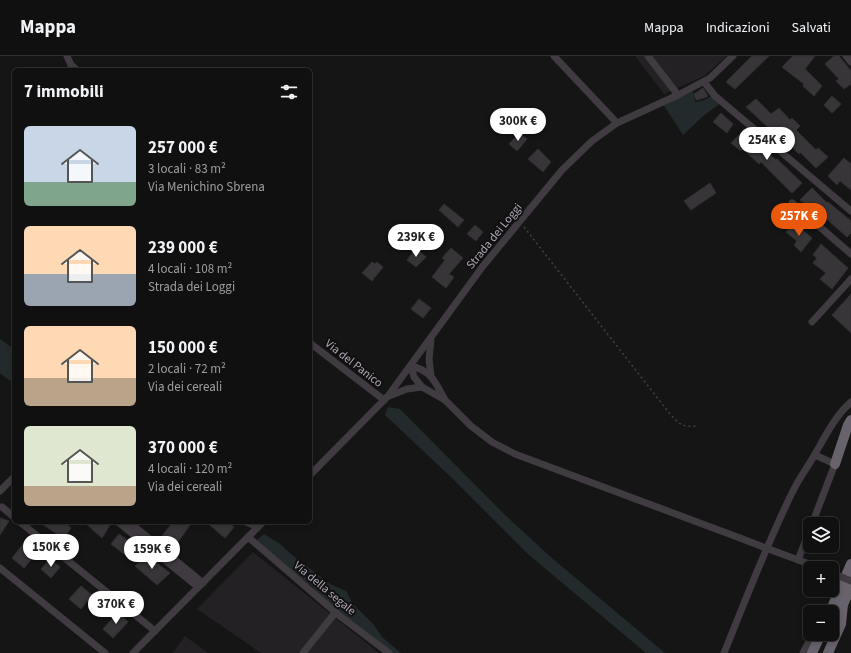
<!DOCTYPE html>
<html lang="it">
<meta charset="utf-8">
<style>
body{margin:0;font-family:"Source Sans 3",sans-serif;background:#191919;color:#f1f3f6;height:100vh;display:flex;flex-direction:column;font-size:15px;white-space:nowrap}
*{box-sizing:border-box;margin:0}
p{font-size:13px;color:#9c9d9f}
.icon{flex:none;width:22px;height:22px;fill:none;stroke:currentColor;stroke-width:2;stroke-linecap:round;stroke-linejoin:round}
.map{position:relative;flex:1;overflow:hidden}
.drawer{position:absolute;left:12px;top:12px;width:300px;height:456px;display:flex;flex-direction:column;background:#101010;border-radius:6px;box-shadow:0 2px 6px #0003,0 0 0 1px #303030}
.drawer>*{flex:none}
.fabs{position:absolute;left:803px;top:461px;display:grid;gap:8px}
.fabs a{display:grid;place-items:center;width:36px;height:36px;border-radius:6px;background:#101010;box-shadow:0 2px 6px #0003,0 0 0 1px #303030;font-size:20px}
.price{position:absolute;translate:-50% -34px;padding:0 9px;border-radius:14px;background:#fff;color:#222;font-size:13px;line-height:26px;filter:drop-shadow(0 1px 2px #0008)}
.price::after{content:'';position:absolute;left:50%;top:24px;width:12px;height:9px;margin-left:-6px;background:inherit;clip-path:polygon(0 0,100% 0,50% 100%)}
.price.active{background:#ea580c;color:#fff}
ul{padding:0;list-style:none}
li{display:flex;align-items:center;gap:12px;height:100px;padding:0 12px}
li span{display:grid;place-items:center;flex:none;width:112px;height:80px;border-radius:6px;color:#555}
li>.icon{margin-inline-start:auto}
span .icon{width:48px;height:48px;fill:#fffc;stroke-width:1}
li b{font-size:17px}
h2{display:flex;justify-content:space-between;align-items:center;height:48px;padding:0 12px;font-size:17px}
header{display:flex;align-items:center;gap:24px;box-sizing:border-box;height:56px;padding:0 20px;background:#101010;border-bottom:1px solid #303030}
header strong{font-size:19px}
nav{display:flex;gap:22px;margin-inline-start:auto;font-size:14px}
.map>svg:first-child{display:block}
</style>
<header>
<strong>Mappa</strong>
<nav><a>Mappa</a><a>Indicazioni</a><a>Salvati</a></nav>
</header>
<div class="map">
<svg width="851" height="597" viewBox="0 0 851 597">
<rect width="100%" height="100%" fill="#161516"/>
<!-- built -->
<g fill="#232123">
<polygon points="635,0 727,0 704,20 664,38"/>
<polygon points="253,496 379,597 261,597 197,553"/>
<polygon points="185,580 208,597 173,597"/>
</g>
<!-- green -->
<g fill="#232a2b">
<polygon points="693,35 695,46 705,44 711,40 719,48 702,61 683,79 663,48"/>
<polygon points="0,283 14,293 14,328 0,317"/>
<polygon points="388,351 400,353 505,459 553,503 665,597 646,597 529,499 453,423 385,359"/>
<polygon points="264,478 280,488 292,499 330,528 346,535 353,548 374,569 382,581 401,597 383,597 368,586 351,567 326,546 313,531 276,503 257,484"/>
</g>
<!-- building -->
<g fill="#373538" stroke="#322f32">
<polygon points="752,0 769,0 735,33 726,26"/>
<polygon points="793,0 815,0 805,13 822,30 814,40 803,30 804,28 782,11"/>
<polygon points="834,0 839,0 851,15 851,28 844,33 836,25 839,23 825,8"/>
<polygon points="703,32 708,40 704,42 696,44 694,38"/>
<polygon points="832,40 841,48 832,57 824,49"/>
<polygon points="756,43 771,58 779,52 790,64 792,62 800,70 796,74 816,94 818,92 828,101 816,112 800,96 799,98 785,84 784,86 746,51"/>
<polygon points="721,57 733,68 727,77 713,66"/>
<polygon points="743,75 776,104 777,103 802,127 792,137 761,106 759,108 743,93 741,95 731,87"/>
<polygon points="519,77 527,83 517,95 509,88"/>
<polygon points="538,93 551,106 543,116 528,103"/>
<polygon points="844,102 851,108 851,134 840,125 837,129 828,120"/>
<polygon points="710,127 716,137 691,154 684,145"/>
<polygon points="812,132 827,147 828,146 851,165 851,177 847,181 813,151 812,153 800,144"/>
<polygon points="444,148 464,164 458,171 439,154"/>
<polygon points="794,167 812,182 801,196 794,189 797,185 786,176"/>
<polygon points="475,169 483,176 476,185 467,178"/>
<polygon points="821,188 848,212 832,233 820,223 826,217 813,207 817,202 813,199"/>
<polygon points="416,192 426,201 416,211 407,204"/>
<polygon points="451,192 463,202 449,218 454,221 446,232 432,221 445,204 442,202"/>
<polygon points="372,206 375,208 377,206 383,211 372,225 362,217"/>
<polygon points="851,238 851,277 832,259"/>
<polygon points="419,243 431,252 423,262 411,253"/>
<polygon points="0,462 9,465 0,479"/>
<polygon points="39,466 64,466 71,472 63,482"/>
<polygon points="84,466 107,466 110,469 102,482"/>
<polygon points="173,466 186,466 190,469 175,490 162,480"/>
<polygon points="206,466 228,466 234,471 225,482"/>
<polygon points="119,478 137,491 129,502 111,488"/>
<polygon points="28,482 41,492 24,512 12,502"/>
<polygon points="146,499 170,517 157,529 135,510"/>
<polygon points="50,503 60,511 51,522 41,513"/>
<polygon points="81,530 92,539 81,553 69,543"/>
<polygon points="118,556 128,566 113,582 103,573"/>
</g>
<g fill="none" stroke-linecap="round" stroke-linejoin="round">
<!-- path -->
<path stroke="#444047" stroke-width="1.5" stroke-dasharray="2 3" stroke-linecap="butt" d="M524,171L670,358C680,369 682,371 698,370"/>
<!-- minor -->
<g stroke="#3f3b40" stroke-width="7">
<polyline points="67,0 71,9 77,14"/>
<polyline points="554,0 617,67"/>
<polyline points="648,0 678,39"/>
<polyline points="846,0 851,6"/>
<polyline points="704,26 715,40 851,155"/>
<polyline points="792,147 851,198"/>
<polyline points="812,266 851,223"/>
<polyline points="310,287 384,344"/>
<polyline points="431,320 429,303 431,284"/>
<path d="M422,331L414,321L411,310C432,315 435,326 445,344"/>
<polyline points="389,340 407,333 422,331 445,344 471,370 492,386 515,398 740,482"/>
<polyline points="310,419 388,340 483,210 562,114 592,85 617,67 678,39 710,22 733,0"/>
<polyline points="0,435 14,421"/>
<polyline points="2,451 14,461"/>
<polyline points="20,466 155,575"/>
<polyline points="118,466 198,531"/>
<polyline points="129,466 203,527"/>
<polyline points="246,466 258,471"/>
<polyline points="812,468 835,408 815,399"/>
<polyline points="248,481 341,561 389,597"/>
<polyline points="774,495 820,512"/>
<polyline points="798,504 810,473"/>
<polyline points="0,512 105,597"/>
<polyline points="133,597 263,466"/>
<polyline points="303,597 335,557"/>
<path d="M724,597C746,543 767,487 793,435C799,422 808,411 815,398C826,379 835,360 851,346"/>
<polyline points="803,597 813,578"/>
</g>
<!-- highway -->
<g stroke="#68626c" stroke-width="10">
<polyline points="835,408 848,369 851,364"/>
<polyline points="841,553 851,531"/>
<polyline points="830,556 851,508"/>
<polyline points="812,597 821,578"/>
<polyline points="828,597 841,568 843,548"/>
</g>
<!-- minor-bridge -->
<g stroke="#3f3b40" stroke-width="7">
<polyline points="740,482 774,495"/>
<polyline points="832,517 851,525"/>
</g>
</g>
<g text-anchor="middle" stroke-width="4" stroke-linejoin="round" paint-order="stroke">
<!-- street labels -->
<g font-size="12" fill="#b0a7b6" stroke="#111011">
<text transform="translate(494 180) rotate(-51)" y="4">Strada dei Loggi</text>
<text transform="translate(354 307) rotate(38)" y="4">Via del Panico</text>
<text transform="translate(325 532) rotate(40)" y="4">Via della segale</text>
</g>
</g>
</svg>
<div class="fabs">
<a><svg class="icon" aria-label="layers" viewBox="0 0 24 24"><path d="M12 4l9 5-9 5-9-5zM3 14l9 5 9-5"/></svg></a>
<a>+</a>
<a>−</a>
</div>
<b class="price" style="left:518px;top:86px">300K €</b>
<b class="price" style="left:767px;top:105px">254K €</b>
<b class="price active" style="left:799px;top:181px">257K €</b>
<b class="price" style="left:416px;top:202px">239K €</b>
<b class="price" style="left:51px;top:512px">150K €</b>
<b class="price" style="left:152px;top:514px">159K €</b>
<b class="price" style="left:116px;top:569px">370K €</b>
<section class="drawer">
<h2>7 immobili<svg class="icon" aria-label="filters" viewBox="0 0 24 24"><path d="M4 7h16M4 17h16"/><circle cx="9" cy="7" r="2"/><circle cx="15" cy="17" r="2"/></svg></h2>
<ul>
<li><span style="background:linear-gradient(#c9d6e8 70%,#7fa58c 0)"><svg class="icon" aria-label="home" viewBox="0 0 24 24"><path d="M3 11l9-7 9 7M6 9v11h12V9"/></svg></span><div><b>257 000 €</b><p>3 locali · 83 m²</p><p>Via Menichino Sbrena</p></div></li>
<li><span style="background:linear-gradient(#ffd9b3 60%,#9aa5b1 0)"><svg class="icon" aria-label="home" viewBox="0 0 24 24"><path d="M3 11l9-7 9 7M6 9v11h12V9"/></svg></span><div><b>239 000 €</b><p>4 locali · 108 m²</p><p>Strada dei Loggi</p></div></li>
<li><span style="background:linear-gradient(#ffd9b3 65%,#b9a48a 0)"><svg class="icon" aria-label="home" viewBox="0 0 24 24"><path d="M3 11l9-7 9 7M6 9v11h12V9"/></svg></span><div><b>150 000 €</b><p>2 locali · 72 m²</p><p>Via dei cereali</p></div></li>
<li><span style="background:linear-gradient(#dfe7d0 75%,#b9a48a 0)"><svg class="icon" aria-label="home" viewBox="0 0 24 24"><path d="M3 11l9-7 9 7M6 9v11h12V9"/></svg></span><div><b>370 000 €</b><p>4 locali · 120 m²</p><p>Via dei cereali</p></div></li>
</ul>
</section>
</div>
